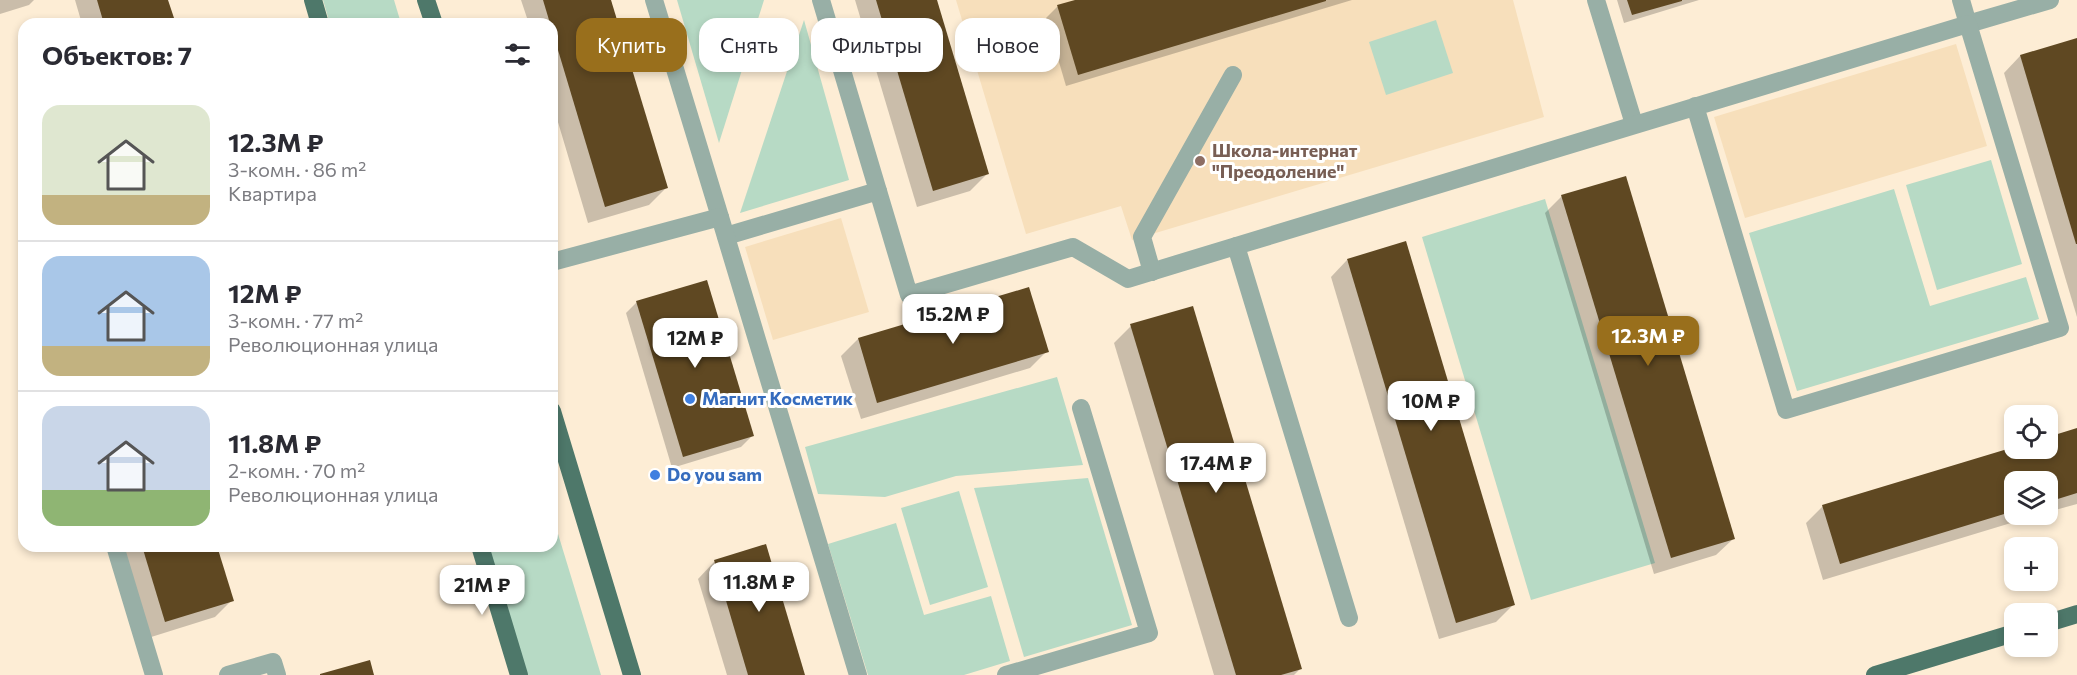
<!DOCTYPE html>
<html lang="ru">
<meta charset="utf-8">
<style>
body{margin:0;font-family:Commissioner,sans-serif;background:#f2f2f3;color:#2b2b33;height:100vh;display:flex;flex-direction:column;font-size:22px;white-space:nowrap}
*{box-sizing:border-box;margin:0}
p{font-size:20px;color:#7c7c81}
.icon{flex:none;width:33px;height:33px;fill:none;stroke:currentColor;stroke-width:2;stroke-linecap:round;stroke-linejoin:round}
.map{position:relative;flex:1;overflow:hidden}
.sheet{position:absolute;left:18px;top:18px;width:540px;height:534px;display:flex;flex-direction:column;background:#fff;border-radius:18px;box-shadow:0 3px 9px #0003}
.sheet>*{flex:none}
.hud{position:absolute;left:576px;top:18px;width:570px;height:54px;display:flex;gap:12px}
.controls{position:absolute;left:2004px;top:405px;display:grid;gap:12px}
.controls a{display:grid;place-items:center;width:54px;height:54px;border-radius:12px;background:#fff;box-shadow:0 3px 9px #0003;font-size:30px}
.price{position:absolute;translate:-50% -51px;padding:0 14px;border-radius:12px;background:#fff;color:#222;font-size:20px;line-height:39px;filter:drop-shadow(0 2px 3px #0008)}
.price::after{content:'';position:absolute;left:50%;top:36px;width:18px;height:14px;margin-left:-9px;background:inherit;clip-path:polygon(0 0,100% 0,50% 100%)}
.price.on{background:#996f1c;color:#fff}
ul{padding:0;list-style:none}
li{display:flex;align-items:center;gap:18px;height:150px;padding:0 24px}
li+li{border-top:2px solid #e1e1e2}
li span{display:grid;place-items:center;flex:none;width:168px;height:120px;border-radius:18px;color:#555}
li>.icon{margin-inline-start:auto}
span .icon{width:72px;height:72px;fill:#fffc;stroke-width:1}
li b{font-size:26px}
h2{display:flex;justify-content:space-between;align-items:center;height:72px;padding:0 24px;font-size:26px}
.tag{padding:0 21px;border-radius:18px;background:#fff;box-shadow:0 3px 9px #0003;font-size:21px;line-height:54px}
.tag.on{background:#996f1c;color:#fff}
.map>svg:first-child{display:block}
</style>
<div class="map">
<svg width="2077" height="675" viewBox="0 0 2077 675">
<rect width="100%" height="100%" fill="#fdedd5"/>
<!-- built -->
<g fill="#f7dfbb">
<polygon points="956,0 1513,0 1544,117 1132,240 1121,206 1026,234"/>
<polygon points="1956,44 1987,146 1745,218 1714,117"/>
<polygon points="841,218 869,312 773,340 745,247"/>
</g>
<!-- green -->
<g fill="#b7dac5">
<polygon points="323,0 394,0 400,20 387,24 330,24"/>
<polygon points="677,0 764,0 719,143"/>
<polygon points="804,20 849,180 740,213"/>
<polygon points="1436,20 1453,73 1386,95 1369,42"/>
<polygon points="1991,160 2022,264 1937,290 1906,185"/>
<polygon points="1894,189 1930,306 2026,277 2039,319 1797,391 1749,233"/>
<polygon points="1545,199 1655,563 1531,600 1422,237"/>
<polygon points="1057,377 1083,465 956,476 885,497 818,494 805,447"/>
<polygon points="1088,478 1132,625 1024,657 974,488"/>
<polygon points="959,491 988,587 930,605 901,508"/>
<polygon points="552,514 601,675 526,675 488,546 552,546"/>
<polygon points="896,523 924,615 991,596 1010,661 964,675 868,675 828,544"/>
</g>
<!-- shadow -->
<g fill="#0003">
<polygon points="0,0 34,0 29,5 0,14"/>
<polygon points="75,0 167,0 174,24 82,24"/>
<polygon points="521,0 610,0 666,188 649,205 588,223 552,102 552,24 529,24"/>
<polygon points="855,0 935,0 987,174 970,191 917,207"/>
<polygon points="1080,0 1352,0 1066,86 1046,18 1057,7"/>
<polygon points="1617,0 1699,0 1624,23"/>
<polygon points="2077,44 2077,317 2004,73 2020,56"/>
<polygon points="1562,196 1733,539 1716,555 1654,574 1545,213"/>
<polygon points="1347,260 1513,605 1496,622 1439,639 1331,277"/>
<polygon points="637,302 752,436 741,447 672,468 626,313"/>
<polygon points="1131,326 1300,669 1294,675 1214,675 1114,343"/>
<polygon points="858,339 1047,351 1030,368 861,419 841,356"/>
<polygon points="2077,430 2077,504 2048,512 2048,482 2014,482 2014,514 2041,514 1823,580 1806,523 1823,506 2048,448 2048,439"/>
<polygon points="120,546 216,546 232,600 215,617 148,638"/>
<polygon points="765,546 803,675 727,675 698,579 714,562"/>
</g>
<!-- building -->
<g fill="#5f4822">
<polygon points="97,0 168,0 176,24 104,24"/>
<polygon points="543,0 611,0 668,188 605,207"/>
<polygon points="876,0 937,0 989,174 933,191"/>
<polygon points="1075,0 1326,0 1326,1 1078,75 1057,5"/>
<polygon points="1627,0 1682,0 1682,1 1632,15"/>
<polygon points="2077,38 2077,244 2076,244 2020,55"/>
<polygon points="1626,176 1735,539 1671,558 1561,195"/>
<polygon points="1406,241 1515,605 1456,623 1347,259"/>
<polygon points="707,280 754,436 683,457 636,301"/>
<polygon points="1029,287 1049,352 877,403 858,338"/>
<polygon points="1193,306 1302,669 1281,675 1236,675 1130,324"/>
<polygon points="2077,428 2077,493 2048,502 2048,482 2014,482 2014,511 1840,564 1822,505 2014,447 2048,448 2048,437"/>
<polygon points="766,544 805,675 748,675 714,560"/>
<polygon points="142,546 217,546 234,601 165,622"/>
<polygon points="370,660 374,675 320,675 320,674"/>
</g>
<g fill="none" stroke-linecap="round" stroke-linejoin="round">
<!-- minor -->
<g stroke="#98afa6" stroke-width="18">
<polyline points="654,0 720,217"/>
<polyline points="1596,0 1634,124"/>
<polyline points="1961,0 1968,24 2050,0"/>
<polyline points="878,191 909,295 1073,247 1128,279 1236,246"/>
<polyline points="726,236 878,191 821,0"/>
<polyline points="552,262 720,217 858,675"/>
<polyline points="1152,272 1142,237 1233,75"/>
<polyline points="115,546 154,675"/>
<polyline points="1349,618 1236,246 1968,24 2060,328 1786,410 1695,106"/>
<polyline points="228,675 273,662 277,675"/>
<polyline points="1006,675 1149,633 1081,408"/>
</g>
<!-- major -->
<g stroke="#4e786a" stroke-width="18">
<polyline points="313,0 320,24"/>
<polyline points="426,0 434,24"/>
<polyline points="552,411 632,675"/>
<polyline points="480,546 519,675"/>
<polyline points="2048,623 2077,614"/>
<polyline points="1875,675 2014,633"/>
</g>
</g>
<!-- markers -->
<circle fill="#8d6e63" stroke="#fff" stroke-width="2" cx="1200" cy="161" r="6"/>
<g fill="#3f7fe0" stroke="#fff" stroke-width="2">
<circle cx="690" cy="399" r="6"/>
<circle cx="655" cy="475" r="6"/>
</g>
<g text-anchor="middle" stroke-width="6" stroke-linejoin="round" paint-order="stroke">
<!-- education labels -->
<g font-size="18" font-weight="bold" fill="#785e54" stroke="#fff" text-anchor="start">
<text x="1212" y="157">Школа-интернат<tspan x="1212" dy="21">"Преодоление"</tspan></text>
</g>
<!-- shop labels -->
<g font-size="18" font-weight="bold" fill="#366cbe" stroke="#fff" text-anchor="start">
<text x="702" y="405">Магнит Косметик</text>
<text x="667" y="481">Do you sam</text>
</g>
</g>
</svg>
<div class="controls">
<a><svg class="icon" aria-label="locate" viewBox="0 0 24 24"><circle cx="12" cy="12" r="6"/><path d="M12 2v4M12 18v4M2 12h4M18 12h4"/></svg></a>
<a><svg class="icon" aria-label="layers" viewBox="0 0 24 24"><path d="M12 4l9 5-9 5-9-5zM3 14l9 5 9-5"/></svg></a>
<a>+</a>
<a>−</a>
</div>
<b class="price" style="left:953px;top:345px">15.2M ₽</b>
<b class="price on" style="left:1648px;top:367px">12.3M ₽</b>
<b class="price" style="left:695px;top:369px">12M ₽</b>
<b class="price" style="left:1431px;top:432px">10M ₽</b>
<b class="price" style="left:1216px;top:494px">17.4M ₽</b>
<b class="price" style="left:759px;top:613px">11.8M ₽</b>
<b class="price" style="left:482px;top:616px">21M ₽</b>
<div class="hud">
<a class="tag on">Купить</a>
<a class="tag">Снять</a>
<a class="tag">Фильтры</a>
<a class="tag">Новое</a>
</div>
<section class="sheet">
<h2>Объектов: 7<svg class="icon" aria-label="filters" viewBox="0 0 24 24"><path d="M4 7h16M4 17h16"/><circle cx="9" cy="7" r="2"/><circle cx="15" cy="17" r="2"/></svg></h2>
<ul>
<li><span style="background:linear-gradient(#dfe7d0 75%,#c2b280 0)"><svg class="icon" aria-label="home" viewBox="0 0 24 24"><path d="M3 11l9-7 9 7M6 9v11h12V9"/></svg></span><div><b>12.3M ₽</b><p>3-комн. · 86 m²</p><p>Квартира</p></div></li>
<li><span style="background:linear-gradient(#a9c7e8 75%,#c2b280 0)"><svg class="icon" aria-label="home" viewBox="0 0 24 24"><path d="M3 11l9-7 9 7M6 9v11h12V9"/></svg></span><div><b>12M ₽</b><p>3-комн. · 77 m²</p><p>Революционная улица</p></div></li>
<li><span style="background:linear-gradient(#c9d6e8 70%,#8fb573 0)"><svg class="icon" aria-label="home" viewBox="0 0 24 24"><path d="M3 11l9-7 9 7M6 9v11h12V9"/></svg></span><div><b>11.8M ₽</b><p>2-комн. · 70 m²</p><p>Революционная улица</p></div></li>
</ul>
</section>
</div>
